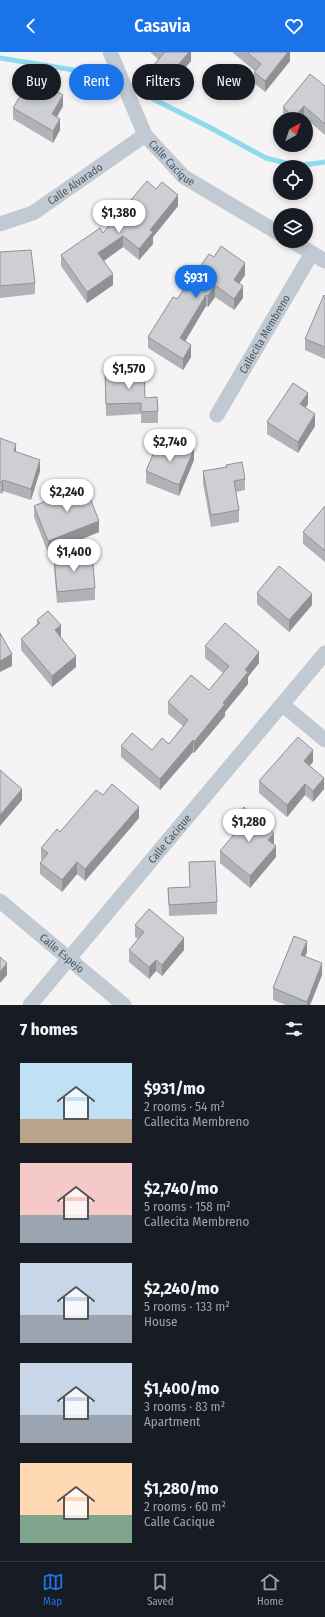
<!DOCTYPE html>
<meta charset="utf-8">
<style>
body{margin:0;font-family:"Fira Sans Condensed",sans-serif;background:#242831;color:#f1f3f6;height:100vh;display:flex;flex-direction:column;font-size:15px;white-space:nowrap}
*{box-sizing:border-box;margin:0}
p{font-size:13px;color:#9ea1a6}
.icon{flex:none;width:22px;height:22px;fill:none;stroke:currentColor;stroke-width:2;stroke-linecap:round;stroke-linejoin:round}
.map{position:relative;height:953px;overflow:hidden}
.sheet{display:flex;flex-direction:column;background:#171b24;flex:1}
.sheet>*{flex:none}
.guide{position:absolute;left:12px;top:12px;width:301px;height:36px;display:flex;gap:8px}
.needle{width:26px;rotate:40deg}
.buttons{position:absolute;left:273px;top:60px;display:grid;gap:8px}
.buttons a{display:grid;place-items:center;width:40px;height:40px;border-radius:50%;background:#171b24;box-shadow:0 2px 6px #0003;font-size:20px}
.price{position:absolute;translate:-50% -34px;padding:0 9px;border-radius:14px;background:#fff;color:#222;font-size:13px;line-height:26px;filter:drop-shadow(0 1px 2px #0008)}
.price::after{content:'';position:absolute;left:50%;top:24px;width:12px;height:9px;margin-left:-6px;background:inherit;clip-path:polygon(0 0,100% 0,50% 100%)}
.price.current{background:#1a73e8;color:#fff}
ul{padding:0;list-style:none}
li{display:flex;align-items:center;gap:12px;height:100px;padding:0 20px}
li span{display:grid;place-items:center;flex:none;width:112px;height:80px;border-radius:0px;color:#555}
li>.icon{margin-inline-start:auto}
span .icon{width:48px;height:48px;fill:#fffc;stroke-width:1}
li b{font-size:17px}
h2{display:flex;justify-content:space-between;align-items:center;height:48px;padding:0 20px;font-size:17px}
.tag{padding:0 14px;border-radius:18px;background:#171b24;box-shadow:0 2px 6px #0003;font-size:14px;line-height:36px}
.tag.current{background:#1a73e8;color:#fff}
header{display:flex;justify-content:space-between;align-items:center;height:52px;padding:0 20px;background:#1a73e8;color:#fff;font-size:18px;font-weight:600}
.menu{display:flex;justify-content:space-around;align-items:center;height:56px;border-top:1px solid #363941;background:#171b24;font-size:11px;color:#9ea1a6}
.menu a{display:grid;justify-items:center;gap:2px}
.menu .current{color:#1a73e8}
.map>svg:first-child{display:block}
</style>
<header><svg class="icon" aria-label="back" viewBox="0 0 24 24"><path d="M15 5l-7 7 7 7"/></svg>Casavia<svg class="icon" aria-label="heart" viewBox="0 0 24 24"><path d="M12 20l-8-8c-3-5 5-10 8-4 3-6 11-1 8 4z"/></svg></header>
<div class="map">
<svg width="325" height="953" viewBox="0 0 325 953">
<rect width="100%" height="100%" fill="#f5f3f3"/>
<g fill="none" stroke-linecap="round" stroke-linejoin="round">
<!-- stream -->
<g stroke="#90daee" stroke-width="5">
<polyline points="0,6 80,19"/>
<polyline points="153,47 209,75 266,106 297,114 325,110"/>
</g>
<!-- minor -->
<g stroke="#c1cad2" stroke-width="15">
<path id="s1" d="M110,0L145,83L184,125L280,182"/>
<path id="s2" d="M0,172L33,161L145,83"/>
<polyline points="292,189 325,209"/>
<path id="s3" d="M217,363L312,201"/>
<polyline points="283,653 325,688"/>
<path id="s4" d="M0,849L124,953"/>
<path id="s5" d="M30,953L325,601"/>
</g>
</g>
<!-- wall -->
<g fill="#b0b2b7">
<polygon points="150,0 191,0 191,9 167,37 153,25 153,14 158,7"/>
<polygon points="232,0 290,0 290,9 265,40 254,31 254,20 255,19"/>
<polygon points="325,34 325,83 304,65 302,67 283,67 283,55"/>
<polygon points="63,54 57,65 60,78 53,91 13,67 13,56"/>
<polygon points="178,154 153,185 153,192 139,208 123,195 104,209 113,233 87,251 61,214 61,203 103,181"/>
<polygon points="0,200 35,231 35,242 0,246"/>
<polygon points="214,205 245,223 239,232 243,246 234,258 215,245 208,255 206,254 185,289 191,305 183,318 148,296 148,285 177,247"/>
<polygon points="325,244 325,307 305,298 305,287"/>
<polygon points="105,320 145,346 158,359 158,371 141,371 141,362 106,364"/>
<polygon points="308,352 305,356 315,374 298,401 267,382 267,370"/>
<polygon points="0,386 40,419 31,448 3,439 2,442 0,441"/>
<polygon points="194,408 179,444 146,431 146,419"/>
<polygon points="226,413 245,427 245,438 236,440 239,458 239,470 211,475 203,431 203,419 226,415"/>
<polygon points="34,454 99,480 48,501 34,465"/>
<polygon points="325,455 325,510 303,492 303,480"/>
<polygon points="54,505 95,536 95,548 57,551 54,516"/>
<polygon points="257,541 312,553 289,580 257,552"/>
<polygon points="37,568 61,585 60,585 76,615 52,635 21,598 21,587 37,572"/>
<polygon points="205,594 259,611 248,625 248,632 225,660 225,664 194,701 193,700 160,738 121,705 121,694 152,698 169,692 183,674 168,662 168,650 209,638 223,621 205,606"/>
<polygon points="313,710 310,713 324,737 313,750 305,743 287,765 259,741 259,729"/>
<polygon points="103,743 139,766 85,829 77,822 62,840 40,822 40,811 42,808 41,807 41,796 60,780"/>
<polygon points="235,766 274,792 276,805 250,836 220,811 220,799 237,779 235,778"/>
<polygon points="189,810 217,850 217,862 169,864 168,836 190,835"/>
<polygon points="135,873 184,898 162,924 156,919 149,927 129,910 129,898 138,887 135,885"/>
<polygon points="307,900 305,904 322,923 310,953 286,953 273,948 273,936"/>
</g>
<!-- shaded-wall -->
<g fill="#909195">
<polygon points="189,0 191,0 191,9 167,37 167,26"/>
<polygon points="288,0 290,0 290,9 265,40 265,29"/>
<polygon points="63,43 63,54 52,73 52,62"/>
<polygon points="304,54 304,65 302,67 294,67 294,65"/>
<polygon points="60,67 60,78 53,91 53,79"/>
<polygon points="178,143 178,154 153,185 153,192 139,208 139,197 150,178"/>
<polygon points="123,184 123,195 98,213 98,201"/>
<polygon points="245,211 245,223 234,239 234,228"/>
<polygon points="113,222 113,233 87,251 87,240"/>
<polygon points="215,233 215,245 208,255 208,244"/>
<polygon points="243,234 243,246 234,258 234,247"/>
<polygon points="206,243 206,254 180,298 180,286"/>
<polygon points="191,293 191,305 183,318 183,307"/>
<polygon points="308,341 308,352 300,364 300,352"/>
<polygon points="315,362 315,374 298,401 298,390"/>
<polygon points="16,392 16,403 14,399"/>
<polygon points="194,397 194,408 179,444 179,433"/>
<polygon points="40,408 40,419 31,448 31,437"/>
<polygon points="3,428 3,439 2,442 2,430"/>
<polygon points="99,469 99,480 48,501 48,489"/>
<polygon points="312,542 312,553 289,580 289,568"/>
<polygon points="61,573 61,585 55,590 55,578"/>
<polygon points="259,600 259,611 248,625 248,632 225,660 225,664 194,701 194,690 223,651 245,618"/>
<polygon points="12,602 12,614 0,620 0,609"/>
<polygon points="76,604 76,615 52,635 52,624"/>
<polygon points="193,688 193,700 160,738 160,727"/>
<polygon points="313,698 313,710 304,720 304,709"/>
<polygon points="324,726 324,737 313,750 313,739"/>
<polygon points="305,732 305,743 287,765 287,753"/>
<polygon points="22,737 22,748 0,774 0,763"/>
<polygon points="139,755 139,766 85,829 85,817"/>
<polygon points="274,781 274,792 268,799 268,788"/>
<polygon points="276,794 276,805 250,836 250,824"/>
<polygon points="77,810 77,822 62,840 62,828"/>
<polygon points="184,886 184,898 162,924 162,913"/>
<polygon points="307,889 307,900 301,914 301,903"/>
<polygon points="156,908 156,919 149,927 149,915"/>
<polygon points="7,911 7,923 0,931 0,920"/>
<polygon points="322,911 322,923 310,953 307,953 307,950"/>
</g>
<!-- building -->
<g fill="#cdcfd5" stroke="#909195">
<polygon points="163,0 189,0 167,26 153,14 164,1"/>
<polygon points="247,0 288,0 265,29 254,20 261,12"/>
<polygon points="310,22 325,34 325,72 304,54 294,65 283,55"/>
<polygon points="32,25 63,43 52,62 60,67 53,79 13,56"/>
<polygon points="147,129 156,137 162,130 178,143 150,178 153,180 139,197 123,184 98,201 113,222 87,240 61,203 100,176 103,181"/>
<polygon points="221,194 245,211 234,228 243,234 234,247 215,233 208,244 206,243 180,286 191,293 183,307 148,285 173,245 177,247 209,202 214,205"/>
<polygon points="31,198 35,231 0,234 0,200"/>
<polygon points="324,243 325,244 325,295 305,287"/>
<polygon points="144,318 145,346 157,345 158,359 141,360 141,351 106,352 105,320"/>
<polygon points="293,331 308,341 300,352 315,362 298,390 267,370"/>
<polygon points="0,386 16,392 14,399 40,408 31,437 3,428 2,430 0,430"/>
<polygon points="180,391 194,397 179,433 146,419 157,393 176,401"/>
<polygon points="242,410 245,427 234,429 239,458 211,463 203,419 227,415 226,413"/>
<polygon points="85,433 99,469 48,489 34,454"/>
<polygon points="324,455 325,455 325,499 303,480"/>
<polygon points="92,502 95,536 57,540 54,505"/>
<polygon points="279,514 312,542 289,568 257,541"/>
<polygon points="48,559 61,573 55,578 76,604 52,624 21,587 40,571 37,568"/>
<polygon points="225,571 259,600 245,618 248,620 223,651 225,652 194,690 193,688 160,727 121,694 132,681 152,698 162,686 169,692 188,668 168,650 191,623 209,638 229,614 205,594"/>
<polygon points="0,581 12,602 0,609"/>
<polygon points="298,685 313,698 304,709 324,726 313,739 305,732 287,753 259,729"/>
<polygon points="0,718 22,737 0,763"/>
<polygon points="112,732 139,755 85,817 77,810 62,828 40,811 48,801 41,796 57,777 60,780 96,738 103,743"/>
<polygon points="244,755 274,781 268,788 276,794 250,824 220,799 242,773 235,766"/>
<polygon points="215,809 217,850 169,853 168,836 190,835 189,810"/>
<polygon points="149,857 184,886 162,913 156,908 149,915 129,898 144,880 135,873"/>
<polygon points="294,884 307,889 301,903 322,911 307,950 273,936"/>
<polygon points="0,905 7,911 0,920"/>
</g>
<g text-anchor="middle" stroke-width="4" stroke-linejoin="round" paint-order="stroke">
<!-- street labels -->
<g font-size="11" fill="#4a5661" stroke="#fff">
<text dy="4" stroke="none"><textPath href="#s1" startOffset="129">Calle Cacique</textPath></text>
<text dy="4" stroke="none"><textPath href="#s2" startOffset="86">Calle Alvarado</textPath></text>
<text dy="4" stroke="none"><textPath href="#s3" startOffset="94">Callecita Membreno</textPath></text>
<text dy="4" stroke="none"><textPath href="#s5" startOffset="217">Calle Cacique</textPath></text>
<text dy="4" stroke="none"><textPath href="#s4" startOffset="81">Calle Espejo</textPath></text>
</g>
</g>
</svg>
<div class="buttons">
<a><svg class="needle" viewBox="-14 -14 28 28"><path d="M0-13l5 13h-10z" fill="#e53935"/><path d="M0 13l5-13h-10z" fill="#9ea1a6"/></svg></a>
<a><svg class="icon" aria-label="locate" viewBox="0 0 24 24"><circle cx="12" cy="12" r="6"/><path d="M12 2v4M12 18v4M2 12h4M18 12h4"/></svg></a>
<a><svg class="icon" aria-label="layers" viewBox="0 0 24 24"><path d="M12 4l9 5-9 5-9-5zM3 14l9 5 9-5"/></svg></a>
</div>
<b class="price" style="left:119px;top:182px">$1,380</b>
<b class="price current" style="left:196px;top:247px">$931</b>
<b class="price" style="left:129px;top:338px">$1,570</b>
<b class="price" style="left:170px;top:411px">$2,740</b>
<b class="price" style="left:67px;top:461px">$2,240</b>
<b class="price" style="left:74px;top:521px">$1,400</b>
<b class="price" style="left:249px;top:791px">$1,280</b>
<div class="guide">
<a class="tag">Buy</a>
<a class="tag current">Rent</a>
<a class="tag">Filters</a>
<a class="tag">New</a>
</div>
</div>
<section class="sheet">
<h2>7 homes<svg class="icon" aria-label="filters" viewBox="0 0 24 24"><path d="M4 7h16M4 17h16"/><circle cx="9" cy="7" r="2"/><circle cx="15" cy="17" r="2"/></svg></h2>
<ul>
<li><span style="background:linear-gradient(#bfe0f5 70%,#b9a48a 0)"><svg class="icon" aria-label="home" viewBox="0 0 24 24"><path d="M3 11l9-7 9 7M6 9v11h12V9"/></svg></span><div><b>$931/mo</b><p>2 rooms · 54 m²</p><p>Callecita Membreno</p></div></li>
<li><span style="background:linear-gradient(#f6c9c9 65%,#9aa5b1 0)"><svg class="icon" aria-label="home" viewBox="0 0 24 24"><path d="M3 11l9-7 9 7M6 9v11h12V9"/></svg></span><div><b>$2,740/mo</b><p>5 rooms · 158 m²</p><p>Callecita Membreno</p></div></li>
<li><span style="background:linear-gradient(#c9d6e8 65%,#9aa5b1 0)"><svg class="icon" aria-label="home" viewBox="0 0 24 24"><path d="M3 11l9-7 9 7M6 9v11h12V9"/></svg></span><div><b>$2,240/mo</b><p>5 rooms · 133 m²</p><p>House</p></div></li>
<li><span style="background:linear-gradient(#c9d6e8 65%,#9aa5b1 0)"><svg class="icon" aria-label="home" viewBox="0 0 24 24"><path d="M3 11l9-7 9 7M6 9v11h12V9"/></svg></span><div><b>$1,400/mo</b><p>3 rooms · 83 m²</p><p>Apartment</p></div></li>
<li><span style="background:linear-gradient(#ffd9b3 65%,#7fa58c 0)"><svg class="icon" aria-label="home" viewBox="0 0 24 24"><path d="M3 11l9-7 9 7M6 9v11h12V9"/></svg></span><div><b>$1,280/mo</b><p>2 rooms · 60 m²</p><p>Calle Cacique</p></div></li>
</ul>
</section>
<nav class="menu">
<a class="current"><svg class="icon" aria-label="map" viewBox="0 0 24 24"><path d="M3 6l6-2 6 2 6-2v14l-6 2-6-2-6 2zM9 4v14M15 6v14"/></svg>Map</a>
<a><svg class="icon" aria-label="saved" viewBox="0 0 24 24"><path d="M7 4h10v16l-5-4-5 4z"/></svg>Saved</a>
<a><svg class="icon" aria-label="home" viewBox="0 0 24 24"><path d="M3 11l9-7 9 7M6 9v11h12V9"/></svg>Home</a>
</nav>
